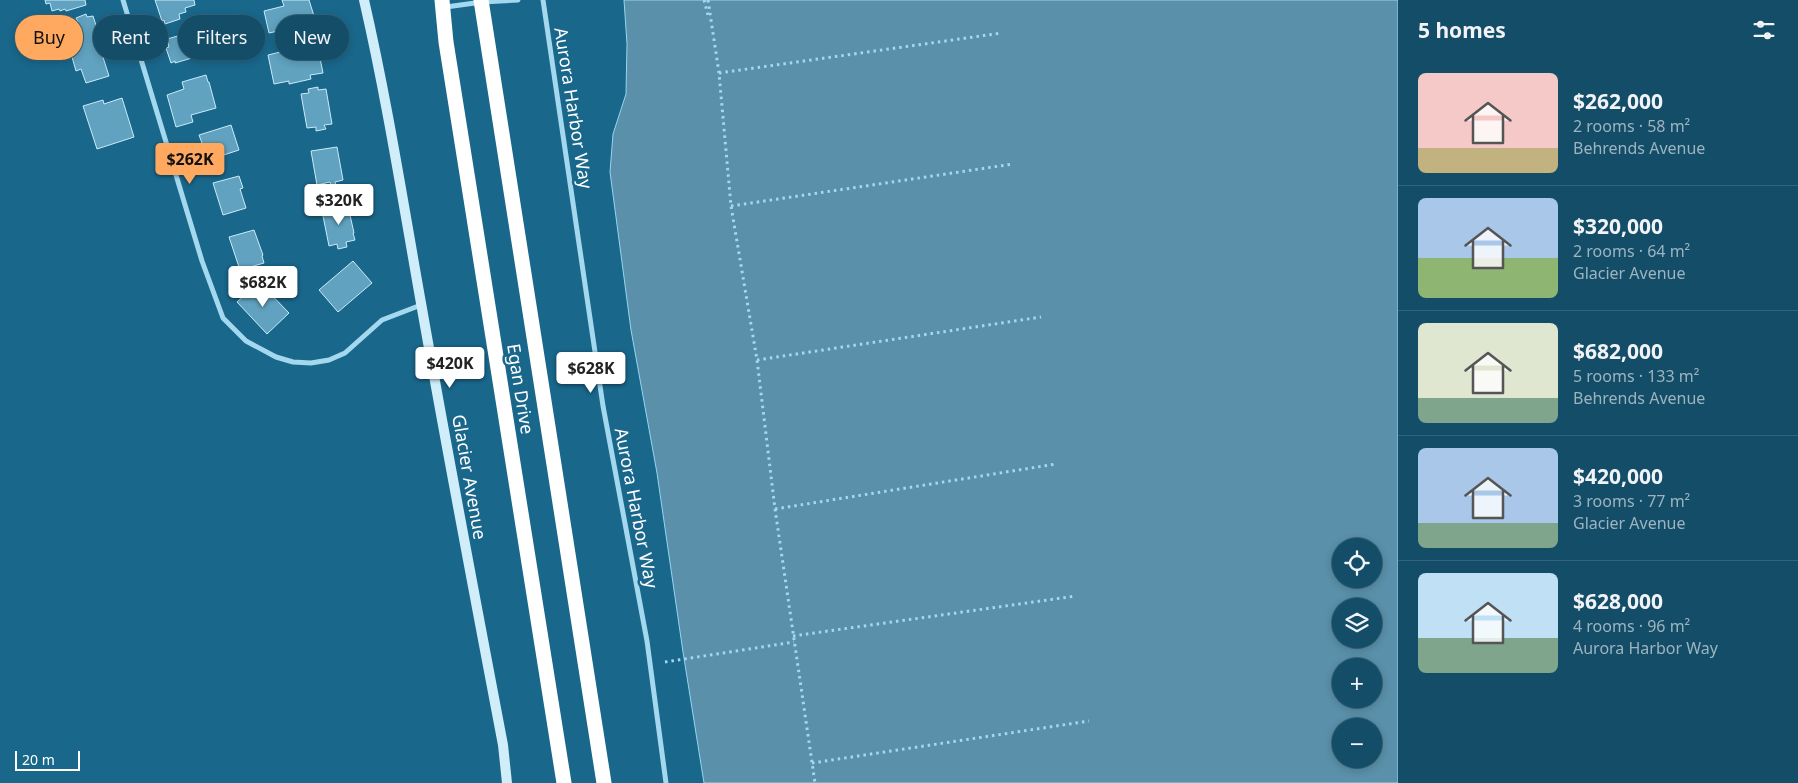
<!DOCTYPE html>
<meta charset="utf-8">
<style>
body{margin:0;font-family:"Noto Sans",sans-serif;background:#205771;color:#f1f3f6;height:100vh;display:flex;flex-direction:column;font-size:19px;white-space:nowrap}
*{box-sizing:border-box;margin:0}
p{font-size:16px;color:#9db4c0}
.icon{flex:none;width:28px;height:28px;fill:none;stroke:currentColor;stroke-width:2;stroke-linecap:round;stroke-linejoin:round}
.map{position:relative;flex:1;overflow:hidden}
.details{display:flex;flex-direction:column;background:#134d68;width:400px}
.details>*{flex:none}
.top-card{position:absolute;left:15px;top:15px;width:475px;height:45px;display:flex;gap:10px}
.fabs{position:absolute;left:1332px;top:538px;display:grid;gap:10px}
.fabs a{display:grid;place-items:center;width:50px;height:50px;border-radius:50%;background:#134d68;box-shadow:0 2px 8px #0003,0 0 0 1px #32647c;font-size:25px}
.scale{position:absolute;left:15px;bottom:12px;width:65px;box-sizing:border-box;padding-left:5px;border:2px solid #fff;border-top:0;font-size:14px;line-height:18px;white-space:nowrap;color:#fff;-webkit-text-stroke:4px #19678b;paint-order:stroke}
.price{position:absolute;translate:-50% -42px;padding:0 11px;border-radius:5px;background:#fff;color:#222;font-size:16px;line-height:32px;filter:drop-shadow(0 1px 2px #0008)}
.price::after{content:'';position:absolute;left:50%;top:30px;width:15px;height:11px;margin-left:-8px;background:inherit;clip-path:polygon(0 0,100% 0,50% 100%)}
.price.on{background:#ffa960;color:#111}
ul{padding:0;list-style:none}
li{display:flex;align-items:center;gap:15px;height:125px;padding:0 20px}
li+li{border-top:1px solid #32647c}
li span{display:grid;place-items:center;flex:none;width:140px;height:100px;border-radius:8px;color:#555}
li>.icon{margin-inline-start:auto}
span .icon{width:60px;height:60px;fill:#fffc;stroke-width:1}
li b{font-size:21px}
h2{display:flex;justify-content:space-between;align-items:center;height:60px;padding:0 20px;font-size:21px}
.chip{padding:0 18px;border-radius:22px;background:#134d68;box-shadow:0 2px 8px #0003,0 0 0 1px #32647c;font-size:18px;line-height:45px}
.chip.on{background:#ffa960;color:#111}
main{display:flex;flex:1;min-height:0}
.map>svg:first-child{display:block}
</style>
<main>
<div class="map">
<svg width="1398" height="783" viewBox="0 0 1398 783">
<rect width="100%" height="100%" fill="#19678b"/>
<!-- water -->
<path fill="#5a90a9" stroke="#96d6f0" fill-rule="evenodd" d="M624,0H1398V783H704L683,652L657,473L631,330L610,172L613,134L626,94L627,44ZM1341,546H1374V579H1341ZM1341,606H1374V639H1341ZM1341,666H1374V699H1341ZM1341,726H1374V759H1341Z"/>
<!-- building -->
<g fill="#60a2bf" stroke="#c9ebfa">
<polygon points="45,0 85,0 86,5 66,11 65,9 60,11 59,9 52,11 50,3 46,4"/>
<polygon points="155,0 194,0 195,5 185,8 186,12 179,14 180,19 165,24 164,20 162,21"/>
<polygon points="282,0 309,0 314,16 312,16 314,23 304,25 305,28 297,30 297,27 269,33 264,11 284,6"/>
<polygon points="86,14 87,17 93,16 104,50 101,51 109,76 86,83 81,69 76,71 70,50 62,53 54,29 78,22 76,18"/>
<polygon points="194,28 195,31 201,29 209,53 175,63 175,61 171,63 166,48 169,47 167,39 185,34 184,31"/>
<polygon points="317,43 323,73 310,75 311,79 289,84 289,81 274,84 268,55"/>
<polygon points="206,75 208,82 209,82 216,108 191,115 193,122 176,127 167,95 184,89 182,82"/>
<polygon points="318,87 318,90 326,89 332,124 324,125 326,129 316,131 316,127 307,128 301,94 309,93 308,89"/>
<polygon points="122,98 134,137 97,149 83,106 103,100 104,104"/>
<polygon points="231,125 239,150 190,166 184,148 202,143 199,135"/>
<polygon points="337,147 343,180 335,182 336,186 331,186 330,182 317,185 311,151"/>
<polygon points="239,176 243,188 240,189 246,208 223,215 213,183"/>
<polygon points="339,203 340,208 348,206 354,233 353,233 355,240 346,242 347,247 338,249 337,244 329,246 322,211 330,210 330,205"/>
<polygon points="254,230 263,255 262,256 264,263 240,270 229,237"/>
<polygon points="353,261 372,283 338,312 319,290"/>
<polygon points="259,282 289,313 267,334 237,302"/>
</g>
<g fill="none" stroke-linecap="round" stroke-linejoin="round">
<!-- path -->
<g stroke="#a3d8ee" stroke-width="3" stroke-dasharray="2.5 4" stroke-linecap="butt">
<polyline points="704,0 709,19"/>
<polyline points="708,0 719,73 731,206 757,360 775,509 815,783"/>
<polyline points="719,73 1002,33"/>
<polyline points="731,206 1013,164"/>
<polyline points="757,360 1041,317"/>
<polyline points="775,509 1056,464"/>
<polyline points="793,636 1076,596"/>
<polyline points="665,662 794,642"/>
<polyline points="812,763 1089,721"/>
</g>
<!-- street -->
<g stroke="#a3d8ee" stroke-width="5">
<polyline points="123,0 202,261 223,318 246,341 276,357 293,362 311,363 329,360 345,353 382,320 421,305"/>
<polyline points="543,0 603,406 647,641 666,783"/>
<polyline points="446,7 482,2 518,0"/>
</g>
<!-- secondary -->
<path stroke="#d0edfa" stroke-width="10" d="M364,0C387,100 403,202 421,303C447,451 475,598 503,745L507,783"/>
<!-- highway -->
<g stroke="#fff" stroke-width="15">
<polyline points="442,0 446,42 564,783"/>
<polyline points="481,0 604,783"/>
</g>
</g>
<g text-anchor="middle" stroke-width="5" stroke-linejoin="round" paint-order="stroke">
<!-- street labels -->
<g font-size="18" fill="#fff" stroke="#19678b">
<text transform="translate(573 108) rotate(81)" y="6">Aurora Harbor Way</text>
<text transform="translate(520 389) rotate(81)" y="6">Egan Drive</text>
<text transform="translate(469 477) rotate(80)" y="6">Glacier Avenue</text>
<text transform="translate(636 508) rotate(79)" y="6">Aurora Harbor Way</text>
</g>
</g>
</svg>
<div class="fabs">
<a><svg class="icon" aria-label="locate" viewBox="0 0 24 24"><circle cx="12" cy="12" r="6"/><path d="M12 2v4M12 18v4M2 12h4M18 12h4"/></svg></a>
<a><svg class="icon" aria-label="layers" viewBox="0 0 24 24"><path d="M12 4l9 5-9 5-9-5zM3 14l9 5 9-5"/></svg></a>
<a>+</a>
<a>−</a>
</div>
<div class="scale">20 m</div>
<b class="price on" style="left:190px;top:185px">$262K</b>
<b class="price" style="left:339px;top:226px">$320K</b>
<b class="price" style="left:263px;top:308px">$682K</b>
<b class="price" style="left:450px;top:389px">$420K</b>
<b class="price" style="left:591px;top:394px">$628K</b>
<div class="top-card">
<a class="chip on">Buy</a>
<a class="chip">Rent</a>
<a class="chip">Filters</a>
<a class="chip">New</a>
</div>
</div>
<section class="details">
<h2>5 homes<svg class="icon" aria-label="filters" viewBox="0 0 24 24"><path d="M4 7h16M4 17h16"/><circle cx="9" cy="7" r="2"/><circle cx="15" cy="17" r="2"/></svg></h2>
<ul>
<li><span style="background:linear-gradient(#f6c9c9 75%,#c2b280 0)"><svg class="icon" aria-label="home" viewBox="0 0 24 24"><path d="M3 11l9-7 9 7M6 9v11h12V9"/></svg></span><div><b>$262,000</b><p>2 rooms · 58 m²</p><p>Behrends Avenue</p></div></li>
<li><span style="background:linear-gradient(#a9c7e8 60%,#8fb573 0)"><svg class="icon" aria-label="home" viewBox="0 0 24 24"><path d="M3 11l9-7 9 7M6 9v11h12V9"/></svg></span><div><b>$320,000</b><p>2 rooms · 64 m²</p><p>Glacier Avenue</p></div></li>
<li><span style="background:linear-gradient(#dfe7d0 75%,#7fa58c 0)"><svg class="icon" aria-label="home" viewBox="0 0 24 24"><path d="M3 11l9-7 9 7M6 9v11h12V9"/></svg></span><div><b>$682,000</b><p>5 rooms · 133 m²</p><p>Behrends Avenue</p></div></li>
<li><span style="background:linear-gradient(#a9c7e8 75%,#7fa58c 0)"><svg class="icon" aria-label="home" viewBox="0 0 24 24"><path d="M3 11l9-7 9 7M6 9v11h12V9"/></svg></span><div><b>$420,000</b><p>3 rooms · 77 m²</p><p>Glacier Avenue</p></div></li>
<li><span style="background:linear-gradient(#bfe0f5 65%,#7fa58c 0)"><svg class="icon" aria-label="home" viewBox="0 0 24 24"><path d="M3 11l9-7 9 7M6 9v11h12V9"/></svg></span><div><b>$628,000</b><p>4 rooms · 96 m²</p><p>Aurora Harbor Way</p></div></li>
</ul>
</section>
</main>
